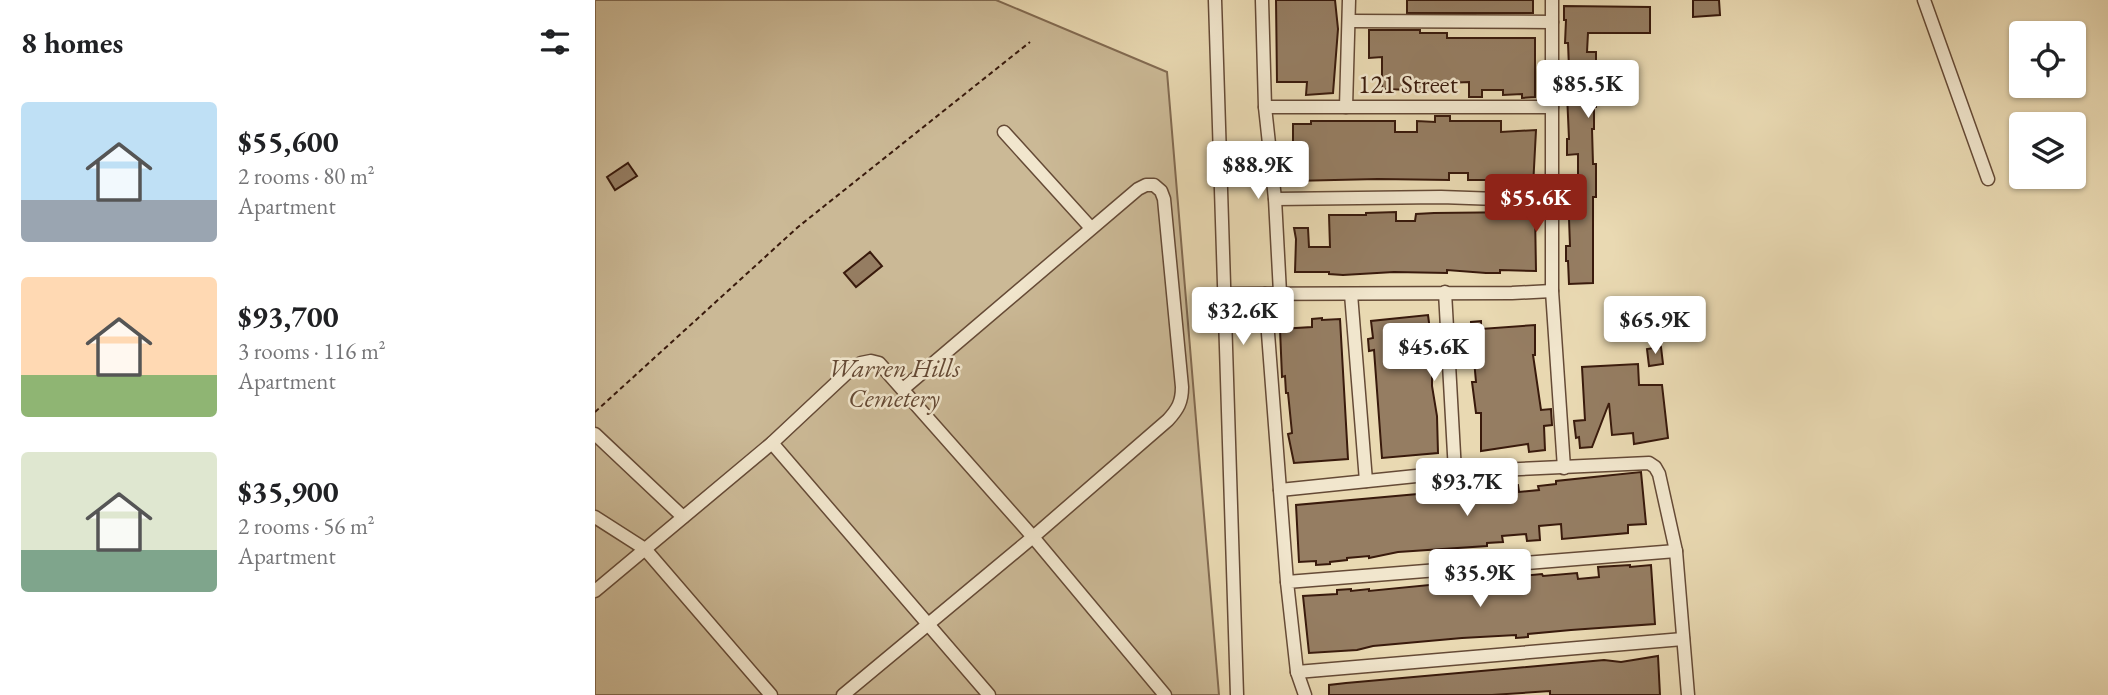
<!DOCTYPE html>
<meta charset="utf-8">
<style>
body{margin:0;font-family:"EB Garamond",serif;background:#f2f2f2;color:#202124;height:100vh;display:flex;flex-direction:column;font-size:26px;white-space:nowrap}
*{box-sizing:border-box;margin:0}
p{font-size:23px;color:#757577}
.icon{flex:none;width:38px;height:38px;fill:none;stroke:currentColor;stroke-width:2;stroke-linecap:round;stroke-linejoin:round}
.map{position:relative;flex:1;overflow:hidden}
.side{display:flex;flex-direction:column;background:#fff;width:595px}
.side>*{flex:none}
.fabs{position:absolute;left:1414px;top:21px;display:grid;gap:14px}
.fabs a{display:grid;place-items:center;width:77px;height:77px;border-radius:7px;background:#fff;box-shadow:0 2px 5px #0004;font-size:35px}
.price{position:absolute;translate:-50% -60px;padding:0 16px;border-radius:7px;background:#fff;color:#222;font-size:23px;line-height:46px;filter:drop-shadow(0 2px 4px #0008)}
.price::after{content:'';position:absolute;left:50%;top:42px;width:21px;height:16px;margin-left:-10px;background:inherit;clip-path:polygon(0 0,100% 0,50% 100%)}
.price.active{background:#8f2418;color:#fff}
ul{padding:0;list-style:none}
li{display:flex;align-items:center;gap:21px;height:175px;padding:0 21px}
li span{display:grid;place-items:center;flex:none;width:196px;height:140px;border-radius:7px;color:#555}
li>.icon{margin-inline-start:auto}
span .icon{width:84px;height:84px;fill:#fffc;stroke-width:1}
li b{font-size:30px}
h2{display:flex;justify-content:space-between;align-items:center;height:84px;padding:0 21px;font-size:30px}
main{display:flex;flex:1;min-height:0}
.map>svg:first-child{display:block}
</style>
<main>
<section class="side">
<h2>8 homes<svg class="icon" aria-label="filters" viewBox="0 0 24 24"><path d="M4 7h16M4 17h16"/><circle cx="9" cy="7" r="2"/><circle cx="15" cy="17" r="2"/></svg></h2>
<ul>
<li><span style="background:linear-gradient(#bfe0f5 70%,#9aa5b1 0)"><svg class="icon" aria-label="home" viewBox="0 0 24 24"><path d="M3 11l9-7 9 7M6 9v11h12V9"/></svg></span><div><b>$55,600</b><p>2 rooms · 80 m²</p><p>Apartment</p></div></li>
<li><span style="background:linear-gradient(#ffd9b3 70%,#8fb573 0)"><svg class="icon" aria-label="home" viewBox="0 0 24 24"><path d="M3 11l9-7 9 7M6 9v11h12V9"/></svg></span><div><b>$93,700</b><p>3 rooms · 116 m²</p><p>Apartment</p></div></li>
<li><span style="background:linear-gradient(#dfe7d0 70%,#7fa58c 0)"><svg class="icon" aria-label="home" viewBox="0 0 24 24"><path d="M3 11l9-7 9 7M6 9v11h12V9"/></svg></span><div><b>$35,900</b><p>2 rooms · 56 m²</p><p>Apartment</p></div></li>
</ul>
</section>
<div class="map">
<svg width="1513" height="695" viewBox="0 0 1513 695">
<rect width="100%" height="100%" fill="#e9d9b2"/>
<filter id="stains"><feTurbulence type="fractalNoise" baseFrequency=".00286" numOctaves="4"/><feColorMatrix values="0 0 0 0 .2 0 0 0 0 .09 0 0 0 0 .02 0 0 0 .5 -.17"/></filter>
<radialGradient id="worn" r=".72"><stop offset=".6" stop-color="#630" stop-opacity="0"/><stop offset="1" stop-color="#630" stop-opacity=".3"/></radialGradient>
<!-- green -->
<polygon fill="#cbb996" stroke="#826a51" stroke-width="2" points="0,0 401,0 572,72 624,695 0,695"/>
<!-- building -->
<g fill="#957d62" stroke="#391a0c" stroke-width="2">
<polygon points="681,0 740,0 743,29 738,93 711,95 712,82 682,82"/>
<rect x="812" y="0" width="126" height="13"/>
<polygon points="1098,0 1124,0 1125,15 1098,17"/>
<polygon points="969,6 1055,7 1055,33 993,33 992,52 1001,52 1001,107 999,107 999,129 997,129 998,164 1001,164 1001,197 998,197 998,283 974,284 973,261 971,261 971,246 975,246 974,219 979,198 973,198 973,185 983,185 983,154 972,155 972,139 974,139 972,94 975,94 973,43 970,43 971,20 969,20"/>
<polygon points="774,30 825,30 825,33 852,33 852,38 940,38 940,97 927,98 927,94 908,95 908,90 887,90 887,97 874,97 874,82 852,83 852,91 787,89 787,57 774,58"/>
<polygon points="840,116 855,116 855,121 906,121 906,132 941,130 938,187 905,184 905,189 892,188 892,180 873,180 873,173 854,173 854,180 783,179 697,181 697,177 693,177 693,152 698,152 698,124 716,124 716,121 800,121 800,132 822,132 822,121 840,122"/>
<polygon points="33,163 42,176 20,190 12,177"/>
<polygon points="801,212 801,221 820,221 821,214 839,213 940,212 941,271 905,270 905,273 891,273 852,270 852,273 799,272 748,275 734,274 734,272 700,272 701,239 699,228 713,228 714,247 735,247 734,215 771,215 771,213"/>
<polygon points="275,252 287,266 261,287 249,273"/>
<polygon points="833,315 837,346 837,386 842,416 843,453 787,458 779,350 774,351 773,339 778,338 776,321"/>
<polygon points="727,318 727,320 745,319 753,459 699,463 693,434 697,433 693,393 691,393 690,376 687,377 685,329 717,327 717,319"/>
<polygon points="886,321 886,329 940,325 940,355 938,355 946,410 956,409 957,425 949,426 950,450 934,452 933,444 886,451 886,413 881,413 877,382 881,382 879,360 875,360 875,347 877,347 876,322"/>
<polygon points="1066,347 1068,364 1054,366 1052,349"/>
<polygon points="1043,364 1044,385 1067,385 1073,438 1039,444 1038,433 1017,435 1014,403 997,447 985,448 984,437 981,438 979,421 990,420 987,367"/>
<polygon points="1046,472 1051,524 1033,525 1033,533 967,539 966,524 944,526 945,540 932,541 931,534 907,536 908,542 892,543 892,546 803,552 774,558 774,556 752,558 752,560 735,562 735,564 721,565 721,561 704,562 701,505 834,493 852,492 852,493 923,485 924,492 944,490 943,486 961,484 961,481"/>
<polygon points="1035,565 1035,567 1056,565 1060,624 976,630 933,634 933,637 921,638 921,635 867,638 778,646 762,650 714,653 708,596 742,594 742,590 756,589 756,591 774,589 774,591 947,574 948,576 982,573 983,579 1004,577 1003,567"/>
<polygon points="1063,656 1065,695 955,695 955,691 897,695 734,695 734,685 751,683 1009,660 1026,662"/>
</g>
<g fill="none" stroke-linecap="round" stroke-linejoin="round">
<defs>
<g id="minor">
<polyline points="620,0 642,695"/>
<polyline points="667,0 670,107 680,199 685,293"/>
<polyline points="957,0 957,291 969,468"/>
<polyline points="1329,0 1393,179"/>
<polyline points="755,21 957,22"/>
<polyline points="670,107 957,107"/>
<polyline points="751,107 754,0"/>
<polyline points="409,132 496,228"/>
<polyline points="680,199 846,197 958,201"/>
<polyline points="850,292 860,472"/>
<polyline points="630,294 917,293 957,291"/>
<polyline points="670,294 692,582"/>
<polyline points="756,294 771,481"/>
<polyline points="0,434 88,517"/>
<polyline points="177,443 394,695"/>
<polyline points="685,490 860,472 1054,463 1060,467 1064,474 1081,551 1093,695"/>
<polyline points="0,517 50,549 176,695"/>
<polyline points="0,591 177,443 255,370 266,363 276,361 284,363 438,537 570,695"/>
<polyline points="702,672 1088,639"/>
<path d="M248,695L438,537L573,420C583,409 587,402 587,387L569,199L566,191L559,185H551L543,189L308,389"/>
<polyline points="710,695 702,672 692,582 1081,551"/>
</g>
</defs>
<!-- minor casing -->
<use href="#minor" stroke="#654a36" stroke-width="15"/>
<!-- path -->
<polyline stroke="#391a0c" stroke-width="2" stroke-dasharray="5 3.5" stroke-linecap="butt" points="0,412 203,227 435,42"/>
<!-- minor -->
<use href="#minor" stroke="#f1e6cd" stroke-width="12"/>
</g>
<g text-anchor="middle" stroke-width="5" stroke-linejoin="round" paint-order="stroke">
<!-- street labels -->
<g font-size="26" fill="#391a0c" stroke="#f1e6cd">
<text x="813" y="93">121 Street</text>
</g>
<!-- park labels -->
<g font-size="26" font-style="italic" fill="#654a35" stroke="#f1e6cd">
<text x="299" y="377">Warren Hills<tspan x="299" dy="30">Cemetery</tspan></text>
</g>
</g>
<rect width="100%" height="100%" filter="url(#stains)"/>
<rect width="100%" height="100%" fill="url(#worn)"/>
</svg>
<div class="fabs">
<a><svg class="icon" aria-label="locate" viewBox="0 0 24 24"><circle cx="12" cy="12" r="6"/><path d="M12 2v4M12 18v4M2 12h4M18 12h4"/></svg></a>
<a><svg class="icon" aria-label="layers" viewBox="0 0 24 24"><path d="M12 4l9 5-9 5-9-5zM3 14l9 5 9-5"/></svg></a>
</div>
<b class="price" style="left:993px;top:120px">$85.5K</b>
<b class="price" style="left:663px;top:201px">$88.9K</b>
<b class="price active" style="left:941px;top:234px">$55.6K</b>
<b class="price" style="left:648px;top:347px">$32.6K</b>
<b class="price" style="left:1060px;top:356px">$65.9K</b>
<b class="price" style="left:839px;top:383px">$45.6K</b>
<b class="price" style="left:872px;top:518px">$93.7K</b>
<b class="price" style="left:885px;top:609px">$35.9K</b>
</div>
</main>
